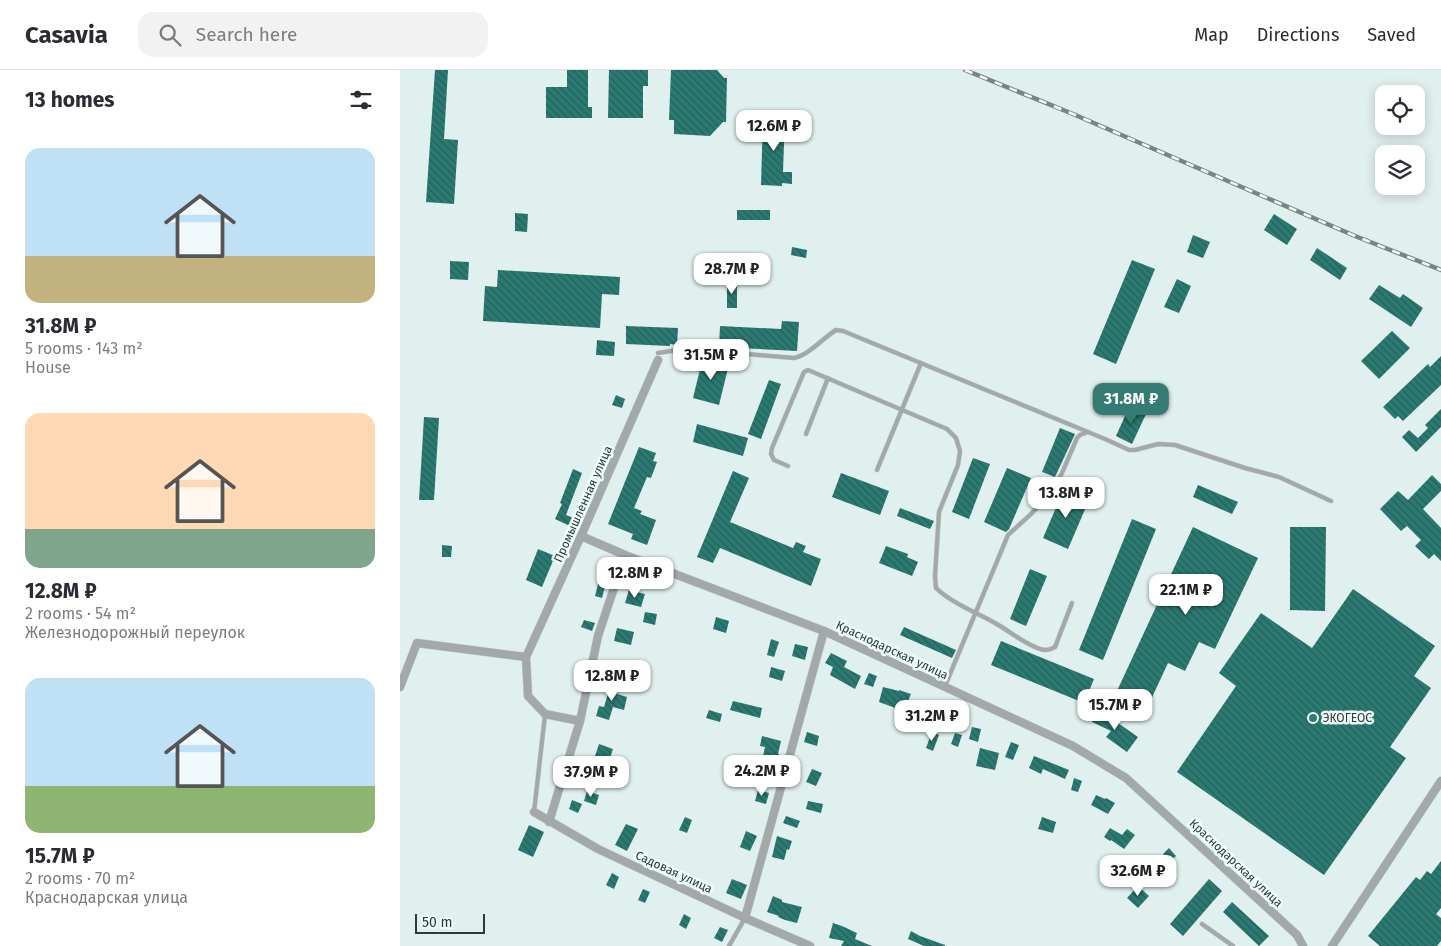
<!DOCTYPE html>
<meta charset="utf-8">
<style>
body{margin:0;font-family:"Fira Sans",sans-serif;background:#f2f2f3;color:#2b2b33;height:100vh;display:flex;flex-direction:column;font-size:19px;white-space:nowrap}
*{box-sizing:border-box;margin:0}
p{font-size:16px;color:#7c7c81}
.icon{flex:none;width:28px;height:28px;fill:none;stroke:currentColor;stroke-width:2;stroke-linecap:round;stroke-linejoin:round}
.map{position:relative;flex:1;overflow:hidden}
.panel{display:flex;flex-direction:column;background:#fff;width:400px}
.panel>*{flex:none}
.tools{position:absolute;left:975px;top:15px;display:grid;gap:10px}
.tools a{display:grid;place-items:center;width:50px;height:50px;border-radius:10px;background:#fff;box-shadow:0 2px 12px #0003;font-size:25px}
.scale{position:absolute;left:15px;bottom:12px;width:70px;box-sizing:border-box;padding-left:5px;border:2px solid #323837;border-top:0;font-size:14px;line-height:18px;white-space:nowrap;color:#323837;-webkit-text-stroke:4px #edfdfb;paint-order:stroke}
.price{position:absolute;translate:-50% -42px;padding:0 11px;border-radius:10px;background:#fff;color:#222;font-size:16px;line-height:32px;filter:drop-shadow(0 1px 2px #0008)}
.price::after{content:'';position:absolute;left:50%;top:30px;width:15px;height:11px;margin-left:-8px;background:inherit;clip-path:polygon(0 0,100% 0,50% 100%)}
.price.selected{background:#337b73;color:#fff}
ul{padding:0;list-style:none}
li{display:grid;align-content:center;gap:10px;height:265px;padding:0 25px}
li span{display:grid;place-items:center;height:155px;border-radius:15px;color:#555}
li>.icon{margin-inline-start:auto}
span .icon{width:90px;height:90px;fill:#fffc;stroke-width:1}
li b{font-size:21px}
h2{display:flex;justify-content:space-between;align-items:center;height:60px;padding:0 25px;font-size:21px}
header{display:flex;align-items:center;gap:30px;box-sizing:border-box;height:70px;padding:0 25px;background:#fff;border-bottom:1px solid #e1e1e2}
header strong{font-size:24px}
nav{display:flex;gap:28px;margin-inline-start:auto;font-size:18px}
.search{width:350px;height:45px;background:#f2f2f3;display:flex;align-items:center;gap:12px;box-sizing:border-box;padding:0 18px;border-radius:15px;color:#7c7c81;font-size:19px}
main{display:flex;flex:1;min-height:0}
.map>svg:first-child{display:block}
</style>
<header>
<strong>Casavia</strong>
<div class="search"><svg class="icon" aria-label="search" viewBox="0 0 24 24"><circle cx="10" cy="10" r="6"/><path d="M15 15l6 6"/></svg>Search here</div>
<nav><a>Map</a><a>Directions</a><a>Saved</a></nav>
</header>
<main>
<section class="panel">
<h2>13 homes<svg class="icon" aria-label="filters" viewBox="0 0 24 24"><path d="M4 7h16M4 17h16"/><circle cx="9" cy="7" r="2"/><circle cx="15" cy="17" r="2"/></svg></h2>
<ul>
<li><span style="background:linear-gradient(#bfe0f5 70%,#c2b280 0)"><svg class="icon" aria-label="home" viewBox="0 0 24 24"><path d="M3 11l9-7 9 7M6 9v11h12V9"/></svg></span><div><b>31.8M ₽</b><p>5 rooms · 143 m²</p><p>House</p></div></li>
<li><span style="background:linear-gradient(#ffd9b3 75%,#7fa58c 0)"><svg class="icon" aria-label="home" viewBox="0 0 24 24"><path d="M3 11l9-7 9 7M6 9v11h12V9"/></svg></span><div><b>12.8M ₽</b><p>2 rooms · 54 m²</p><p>Железнодорожный переулок</p></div></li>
<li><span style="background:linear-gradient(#bfe0f5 70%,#8fb573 0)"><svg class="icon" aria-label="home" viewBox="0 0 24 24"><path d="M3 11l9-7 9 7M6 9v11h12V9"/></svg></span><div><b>15.7M ₽</b><p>2 rooms · 70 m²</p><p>Краснодарская улица</p></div></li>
</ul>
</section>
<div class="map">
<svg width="1041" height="876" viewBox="0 0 1041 876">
<defs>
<pattern id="building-back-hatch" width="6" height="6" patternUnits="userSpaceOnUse" patternTransform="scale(1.25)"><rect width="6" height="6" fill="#2b7a72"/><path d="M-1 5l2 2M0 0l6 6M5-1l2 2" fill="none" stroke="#24605a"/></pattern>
</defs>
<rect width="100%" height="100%" fill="#e0f0ee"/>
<!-- building -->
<g fill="url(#building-back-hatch)">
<polygon points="35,0 48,0 44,69 58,70 54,134 26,132"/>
<polygon points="167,0 188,0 188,37 192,37 192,48 146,48 146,17 167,17"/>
<polygon points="209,0 248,0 248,16 243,16 243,48 208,48"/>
<polygon points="271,0 317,0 324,8 327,8 326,52 323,52 310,66 274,64 274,50 269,50"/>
<polygon points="363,45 385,46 383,102 392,102 392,114 382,113 382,116 361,115"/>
<rect x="337" y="140" width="33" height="10"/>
<polygon points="115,143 128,144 127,162 115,161"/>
<polygon points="874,144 897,159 887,175 864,160"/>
<polygon points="793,165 810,172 803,188 787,182"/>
<polygon points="392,177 407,180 406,188 391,185"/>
<polygon points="917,178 947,198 940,210 910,190"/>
<polygon points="732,190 755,199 716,294 693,284"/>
<polygon points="50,191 69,192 68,210 50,209"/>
<polygon points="98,200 220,207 219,225 202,224 200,258 83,251 85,216 97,217"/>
<polygon points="777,209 791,216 779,243 764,237"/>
<polygon points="327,212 337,213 337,238 327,238"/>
<polygon points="979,215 1000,228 1003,224 1023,238 1011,257 969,229"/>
<polygon points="382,251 399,252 397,281 319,277 320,256 381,259"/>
<polygon points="226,256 278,258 277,275 270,274 270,276 226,274"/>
<polygon points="992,261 1010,278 979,309 961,291"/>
<polygon points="197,270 215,272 214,286 196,285"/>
<polygon points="1041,286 1041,315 1003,351 998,346 995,349 983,337 1028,294 1030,297"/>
<polygon points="303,287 329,294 319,335 293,328"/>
<polygon points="369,310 381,314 361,369 348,364"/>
<polygon points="216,325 225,329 222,338 212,335"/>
<polygon points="729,337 746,344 732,374 716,366"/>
<polygon points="1041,339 1041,357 1016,382 1002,367 1009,360 1018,368 1028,358 1025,355"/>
<polygon points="24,347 39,348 34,430 19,430"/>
<polygon points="297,354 348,368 343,386 293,372"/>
<polygon points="660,358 675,364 655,407 642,402"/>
<polygon points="239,377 256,383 253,391 257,392 251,408 247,407 234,438 242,441 240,444 256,450 247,475 231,469 233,464 208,454"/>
<polygon points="573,388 590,394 569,449 552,442"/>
<polygon points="607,398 631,408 609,459 606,462 584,452"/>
<polygon points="173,399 182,403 166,445 178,450 174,458 155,449 162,434 160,433"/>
<polygon points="333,401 349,408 330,452 393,478 396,472 406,476 403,482 421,489 411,516 320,478 313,493 297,487"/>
<polygon points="441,403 489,421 480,445 432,427"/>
<polygon points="1032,405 1041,414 1041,421 1023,439 1041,458 1041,491 1034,484 1029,489 1015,476 1021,470 1007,456 1001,461 980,439 998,421 1008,430"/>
<polygon points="798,415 838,432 832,444 793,427"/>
<polygon points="664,419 689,430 668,479 643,468"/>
<polygon points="500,438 534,451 530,459 497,446"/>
<polygon points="732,449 756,459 703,590 679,580"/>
<polygon points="793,457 858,488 815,579 799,572 785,601 768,593 741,651 710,636"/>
<polygon points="890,457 926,457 925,541 890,540"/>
<polygon points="42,475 52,476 51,487 42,487"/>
<polygon points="486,476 508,484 507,487 518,492 512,506 479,493"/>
<polygon points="138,479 155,486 142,517 126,510"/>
<polygon points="630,499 647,506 626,556 610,549"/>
<polygon points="198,514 205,516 202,528 195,526"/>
<polygon points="953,519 1035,576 1014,606 1031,618 990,677 1006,688 924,805 777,702 836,616 819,603 861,543 912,578"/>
<polygon points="229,520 245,524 241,537 225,533"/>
<polygon points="245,542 257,544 255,555 243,552"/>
<polygon points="316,547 329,551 326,563 313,559"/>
<polygon points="184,550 195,553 192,561 181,557"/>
<polygon points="504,557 556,580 552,588 500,565"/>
<polygon points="217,558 234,562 231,575 214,571"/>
<polygon points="371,569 379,572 374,587 367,585"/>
<polygon points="601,571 694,609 684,633 591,595"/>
<polygon points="395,574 408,577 405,590 392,586"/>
<polygon points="431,583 447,591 444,597 461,606 455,619 430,605 433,597 425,593"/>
<polygon points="210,596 220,598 218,607 208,605"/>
<polygon points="371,597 385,601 382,611 369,607"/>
<polygon points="239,600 247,602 242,616 235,613"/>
<polygon points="469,603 477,606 473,617 464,614"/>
<polygon points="212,610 221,613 217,624 227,627 224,640 213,637 209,650 196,646 199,636 204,637"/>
<polygon points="483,617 499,621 499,620 511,624 508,631 529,639 521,658 505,651 509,643 479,632"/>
<polygon points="333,631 362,638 360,648 330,640"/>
<polygon points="698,639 738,667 727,682 706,667 711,661 692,652"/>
<polygon points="309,640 322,644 320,652 306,648"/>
<polygon points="572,657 581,659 578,672 569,669"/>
<polygon points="407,662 419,666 417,676 404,672"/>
<polygon points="532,662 539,665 533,681 526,678"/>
<polygon points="555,663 562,665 558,677 551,674"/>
<polygon points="362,666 381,671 378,684 379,684 377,694 362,691 365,677 360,676"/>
<polygon points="611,672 619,675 613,690 605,687"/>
<polygon points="199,674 213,679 210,688 203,686 200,695 193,692"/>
<polygon points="580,678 599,683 595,700 576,696"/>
<polygon points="634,686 669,700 665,709 643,699 641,704 629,698"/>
<polygon points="194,699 207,702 205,709 193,706"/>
<polygon points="412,699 422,703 416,716 406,712"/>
<polygon points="342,704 353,708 351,716 340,713"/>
<polygon points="674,708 682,711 678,722 671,720"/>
<polygon points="358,720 369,723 366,734 355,731"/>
<polygon points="187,721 199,725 196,735 184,731"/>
<polygon points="696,725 705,729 706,728 715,733 708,744 691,735"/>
<polygon points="172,730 182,734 178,743 169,739"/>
<polygon points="408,731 423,734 421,743 406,739"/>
<polygon points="386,746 400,751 397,758 383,753"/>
<polygon points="285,747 292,750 287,763 279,760"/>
<polygon points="642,747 656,752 653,763 638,759"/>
<polygon points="226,754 238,759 227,781 215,775"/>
<polygon points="129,755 144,762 133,787 118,780"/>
<polygon points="710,758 722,765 727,759 735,765 724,779 711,770 710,771 704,767"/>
<polygon points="346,761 357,766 350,781 340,777"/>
<polygon points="377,766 392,771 389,780 387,779 384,790 372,787"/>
<polygon points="769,778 776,786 771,791 763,784"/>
<polygon points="1041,791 1041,838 1036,844 1041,848 1041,871 1037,876 980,876 968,866 1016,807 1020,810 1027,801 1031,804"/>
<polygon points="212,803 219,807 214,819 206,815"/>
<polygon points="332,809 347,815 341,829 326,823"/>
<polygon points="809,809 822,821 783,866 770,854"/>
<polygon points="738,816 749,826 738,838 727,828"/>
<polygon points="243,819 250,822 245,833 238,830"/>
<polygon points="373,826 382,830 382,832 402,837 397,853 385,850 378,847 379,846 367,842"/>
<polygon points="832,832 869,866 859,876 823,842"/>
<polygon points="284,844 291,848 286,859 279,855"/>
<polygon points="433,853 442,856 457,863 455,869 472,876 441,876 444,871 429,868"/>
<polygon points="320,857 328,860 322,872 314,868"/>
<polygon points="511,861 520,866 545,875 545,876 524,876 508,869"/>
</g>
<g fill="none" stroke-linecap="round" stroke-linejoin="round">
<defs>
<g id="service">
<path d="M258,283L284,279L300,280L394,288C409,285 423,268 436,260L443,261L705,369L729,380H735L758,374L775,375L845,398L879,407L931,431"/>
<polyline points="406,364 428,308"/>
<path d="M388,396L374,390L371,384L372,378L404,302L408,300L547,359L556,368L560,381L558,395L539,442L535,506L536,518C554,535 579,543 600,556C613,564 625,574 640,579C646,581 650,580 655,577L672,533"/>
<polyline points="477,400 521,293"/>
<polyline points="545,616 608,465 630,445 650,424 662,403 677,368 680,365 688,362"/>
<polyline points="134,742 145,645"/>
<polyline points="802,854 833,876"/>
<polyline points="329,876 345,848"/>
</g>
<g id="minor">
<polyline points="181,466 225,485 424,561 673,676 726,708 897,865 903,876"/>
<polyline points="126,587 181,466 258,290"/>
<polyline points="0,617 17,573 126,587 128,626 145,644 180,651"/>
<polyline points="134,742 198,779 345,848 410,876"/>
<polyline points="149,752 180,651 198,566 225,485"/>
<polyline points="345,848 424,561"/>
<polyline points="932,876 1041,711"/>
</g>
</defs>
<!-- service casing -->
<use href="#service" stroke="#bdcbc9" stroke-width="5"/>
<!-- minor casing -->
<use href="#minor" stroke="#bdcbc9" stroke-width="9"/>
<!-- service -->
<use href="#service" stroke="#a2a9a8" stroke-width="4"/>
<!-- minor -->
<use href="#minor" stroke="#a2a9a8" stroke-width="8"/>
<defs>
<polyline id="rail" points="565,0 673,44 955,166 1041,200"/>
</defs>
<!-- rail casing -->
<use href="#rail" stroke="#7a8583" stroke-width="4.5"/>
<!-- rail -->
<use href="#rail" stroke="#edfdfb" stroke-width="2.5" stroke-dasharray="8" stroke-linecap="butt"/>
</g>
<!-- markers -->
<circle fill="#337b73" stroke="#edfdfb" stroke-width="2" cx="913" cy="648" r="5"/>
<g text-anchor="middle" stroke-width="5" stroke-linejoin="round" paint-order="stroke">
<!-- street labels -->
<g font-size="12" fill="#323837" stroke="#edfdfb">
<text transform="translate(183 434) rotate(-66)" y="4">Промышленная улица</text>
<text transform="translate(492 580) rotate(25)" y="4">Краснодарская улица</text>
<text transform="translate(836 793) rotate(43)" y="4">Краснодарская улица</text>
<text transform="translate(274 802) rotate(25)" y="4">Садовая улица</text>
</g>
<!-- poi labels -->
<g font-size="12" fill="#323837" stroke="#edfdfb" text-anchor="start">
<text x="923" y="652">ЭКОГЕОС</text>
</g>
</g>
</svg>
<div class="tools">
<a><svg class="icon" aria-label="locate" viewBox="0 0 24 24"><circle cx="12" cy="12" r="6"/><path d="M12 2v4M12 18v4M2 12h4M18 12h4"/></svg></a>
<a><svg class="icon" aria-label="layers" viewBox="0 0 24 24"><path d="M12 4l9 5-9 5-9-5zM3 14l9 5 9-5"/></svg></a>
</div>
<div class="scale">50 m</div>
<b class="price" style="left:374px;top:82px">12.6M ₽</b>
<b class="price" style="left:332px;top:225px">28.7M ₽</b>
<b class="price" style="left:311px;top:311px">31.5M ₽</b>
<b class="price selected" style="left:731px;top:355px">31.8M ₽</b>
<b class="price" style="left:666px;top:449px">13.8M ₽</b>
<b class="price" style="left:235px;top:529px">12.8M ₽</b>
<b class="price" style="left:786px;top:546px">22.1M ₽</b>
<b class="price" style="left:212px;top:632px">12.8M ₽</b>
<b class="price" style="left:715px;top:661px">15.7M ₽</b>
<b class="price" style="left:532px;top:672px">31.2M ₽</b>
<b class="price" style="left:362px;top:727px">24.2M ₽</b>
<b class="price" style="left:191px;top:728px">37.9M ₽</b>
<b class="price" style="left:738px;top:827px">32.6M ₽</b>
</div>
</main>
